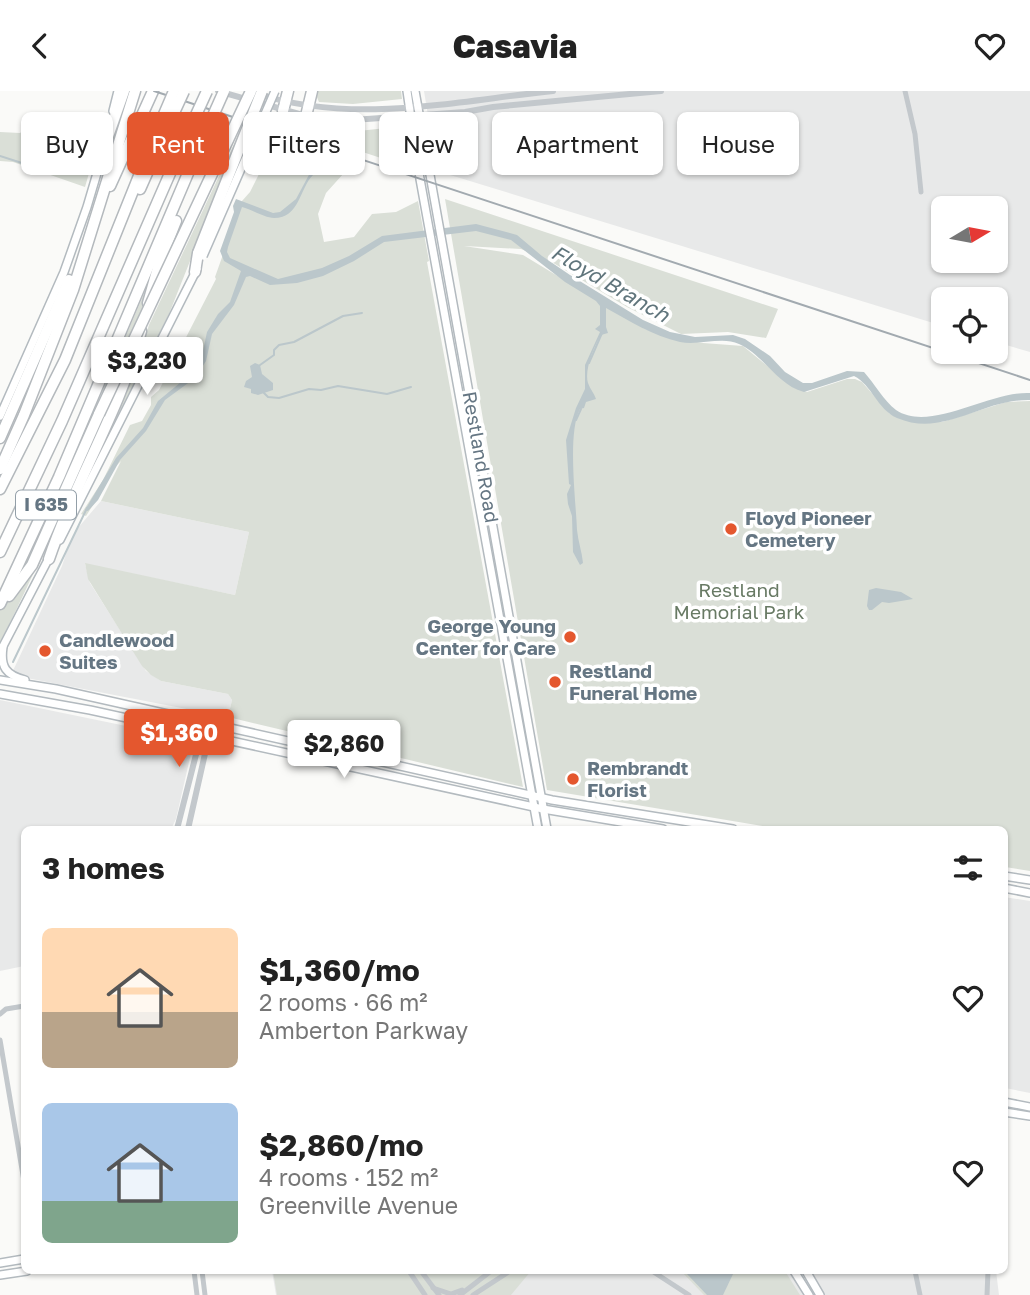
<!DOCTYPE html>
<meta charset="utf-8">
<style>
body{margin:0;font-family:"Golos Text",sans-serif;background:#f2f2f2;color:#222;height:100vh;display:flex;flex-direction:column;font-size:26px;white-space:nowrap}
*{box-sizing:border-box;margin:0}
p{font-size:23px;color:#767676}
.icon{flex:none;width:38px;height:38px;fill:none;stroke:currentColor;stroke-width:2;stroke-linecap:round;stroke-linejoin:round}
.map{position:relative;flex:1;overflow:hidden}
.sheet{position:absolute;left:21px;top:735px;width:987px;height:448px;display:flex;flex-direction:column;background:#fff;border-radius:10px;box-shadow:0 2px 5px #0004}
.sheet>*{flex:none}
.banner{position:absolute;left:21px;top:21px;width:989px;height:63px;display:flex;gap:14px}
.needle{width:46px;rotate:80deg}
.controls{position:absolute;left:931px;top:105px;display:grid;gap:14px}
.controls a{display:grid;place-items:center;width:77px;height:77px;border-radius:10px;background:#fff;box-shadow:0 2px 5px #0004;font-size:35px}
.price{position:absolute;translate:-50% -60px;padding:0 16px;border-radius:7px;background:#fff;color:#222;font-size:23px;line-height:46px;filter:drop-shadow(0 2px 4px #0008)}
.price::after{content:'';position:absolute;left:50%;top:42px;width:21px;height:16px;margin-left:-10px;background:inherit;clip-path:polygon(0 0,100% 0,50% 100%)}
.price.on{background:#e4572e;color:#fff}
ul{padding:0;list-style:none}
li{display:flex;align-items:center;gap:21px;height:175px;padding:0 21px}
li span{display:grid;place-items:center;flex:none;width:196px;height:140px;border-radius:10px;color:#555}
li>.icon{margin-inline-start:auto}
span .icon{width:84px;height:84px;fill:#fffc;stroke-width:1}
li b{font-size:30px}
h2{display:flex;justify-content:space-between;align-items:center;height:84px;padding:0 21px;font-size:30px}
.tag{padding:0 24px;border-radius:10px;background:#fff;box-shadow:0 2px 5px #0004;font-size:24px;line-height:63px}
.tag.on{background:#e4572e;color:#fff}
header{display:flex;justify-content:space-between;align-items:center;height:91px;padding:0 21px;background:#fff;font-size:32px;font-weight:800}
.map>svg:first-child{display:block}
</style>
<header><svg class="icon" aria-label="back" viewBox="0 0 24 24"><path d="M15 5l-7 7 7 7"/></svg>Casavia<svg class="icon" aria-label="heart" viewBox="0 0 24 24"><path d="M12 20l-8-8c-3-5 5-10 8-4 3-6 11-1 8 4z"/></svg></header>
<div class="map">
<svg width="1030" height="1204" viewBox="0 0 1030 1204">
<rect width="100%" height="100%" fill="#fafaf8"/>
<!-- built -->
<g fill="#e8e9e9" fill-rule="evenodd">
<path d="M424,0H1030V261L996,251V208H943V235L437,80ZM943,117H996V170H943Z"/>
<polygon points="101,410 249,441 235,504 85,473 90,492 146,580 161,590 228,603 232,609 228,626 11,584 62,475 69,454 78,437"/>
<polygon points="0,609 194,649 176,728 171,738 24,738 24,875 0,880"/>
<polygon points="1004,806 1030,810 1030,1002 1005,997"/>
<polygon points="272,1180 789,1180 804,1204 276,1204"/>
<polygon points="811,1180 996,1180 999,1204 824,1204"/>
</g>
<!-- green -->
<g fill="#dadfd7">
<polygon points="318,0 401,0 402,8 353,13 319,11 316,4"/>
<polygon points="250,19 169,223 87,388 132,285 149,234"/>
<polygon points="52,22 64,23 96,58 85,96 13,71 0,70 0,41 20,42 38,29"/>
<polygon points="271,28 349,41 405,35 411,77 275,32"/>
<polygon points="279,50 353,72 326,102 318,123 324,151 354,146 372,123 396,121 418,110 429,170 427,171 523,696 228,626 232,609 228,603 161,590 151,584 142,575 88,488 85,472 235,504 249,441 101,410 121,370 111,380 104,397 86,425 81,423 103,389 130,334 142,330 151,314 151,306 159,299 216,188 215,186 242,110 250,101 266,69 278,65"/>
<polygon points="445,108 778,218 766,247 728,241 681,243 627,216 550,170 521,158 464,155 523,164 645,238 672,247 703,252 743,255 792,295 807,301 847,288 855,288 862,291 890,323 942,331 1006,311 1030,310 1030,780 1005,776 1004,738 780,738 547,699"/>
<polygon points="152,184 142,218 94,319"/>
<path d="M71,392L74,396C48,447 27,500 0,551V506L37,451Z"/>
<polygon points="273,1180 531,1180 511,1204 277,1204"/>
<polygon points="681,1180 785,1180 800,1204 704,1204"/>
</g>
<!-- water -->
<g fill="#bbc7cb">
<path d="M339,71L341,72L340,75C331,77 320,77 313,84C299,98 300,127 274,127C264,127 251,118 242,116L228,156L227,161L230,167L278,188L322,177L349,165L382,145L476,133L517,144L542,165L570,184L643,229L670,241L695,246L733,244L745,248L770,265L785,281L803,292H812L847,280L864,281C874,292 884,310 896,319C930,342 989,300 1030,302V309C981,308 944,347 897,327C877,318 872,294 854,285L804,301C777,294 765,265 739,253C722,245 699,255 680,251C653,245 630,230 606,217V236L608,242L601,244C594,255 584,280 588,292C590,298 594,302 596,308L586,311L584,317L580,318C567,342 576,411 577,439C578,450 582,461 583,472L580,474L573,461L572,425L568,413L567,403L571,394L569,393L566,349L576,317L585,298V274L600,241L595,238L600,234V215L596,210L565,191L511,149L476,140L384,151L354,170L323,185L297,192L270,194L250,185L246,186L234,214L212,243L206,270L195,287L165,309L146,340L120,369L98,409L88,420L85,419L116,367L143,337L158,310L192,282L201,269L207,241L218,223L230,211L241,180L224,170L220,160L234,121L233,115L236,108L273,122L280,121L296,108L311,80L321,74Z"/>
<polygon points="255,272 260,274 262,283 273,292 273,299 258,304 251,302 251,298 244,296 246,290 252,286 250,275"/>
<polygon points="876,497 901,501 913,508 889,512 882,511 872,519 869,519 867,515 869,499"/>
<polygon points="692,1180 733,1180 734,1181 723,1204 707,1204 687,1183"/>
</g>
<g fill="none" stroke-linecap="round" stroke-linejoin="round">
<!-- stream -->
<g stroke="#bbc7cb" stroke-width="2">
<polyline points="0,65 25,73 93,74"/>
<polyline points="589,272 602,242"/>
<polyline points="260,274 274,264 274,259 279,254 294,251 343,225 362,222"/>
<polyline points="264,302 268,306 279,307 309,298 321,299 338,295 387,303 411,296"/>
<polyline points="576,329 581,318"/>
<polyline points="13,571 87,417"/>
</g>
<defs>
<g id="secondary">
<polyline points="407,0 420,88 538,738"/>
<polyline points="415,0 547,738"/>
<polyline points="113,20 118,0"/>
<polyline points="0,325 64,181 87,116 108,45"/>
<polyline points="60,449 197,178"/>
<path d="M3,556C0,576 6,584 25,589"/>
<polyline points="0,561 50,465"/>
<polyline points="0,589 56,598 208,632 552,709 733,738"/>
<polyline points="0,603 90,619 543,718 663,738"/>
<polyline points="1004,785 1030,789"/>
<polyline points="1004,797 1030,802"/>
<polyline points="1004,1011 1030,1016"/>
<polyline points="1004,1021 1030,1025"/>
<polyline points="0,1172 24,1168"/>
<polyline points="794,1180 809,1204"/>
<polyline points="806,1180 820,1204"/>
<polyline points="0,1184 27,1180"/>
</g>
<g id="motorway">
<polyline points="283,20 288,0"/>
<polyline points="306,25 312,0"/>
<polyline points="107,48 124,0"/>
<polyline points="110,95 153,0"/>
<polyline points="140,98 167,37"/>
<polyline points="195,181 198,162"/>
<polyline points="148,212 159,173 176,130"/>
<polyline points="0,347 69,189"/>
<polyline points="0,378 24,324 73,199 135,0"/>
<polyline points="0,398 65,269 159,35"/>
<polyline points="0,461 62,330 185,48"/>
<path d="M49,468C75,390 120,320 141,240"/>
<polyline points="9,505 32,474 99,323"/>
<polyline points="0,513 59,386 200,54"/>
</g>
</defs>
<!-- secondary casing -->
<use href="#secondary" stroke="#b3babf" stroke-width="10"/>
<!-- motorway casing -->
<use href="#motorway" stroke="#b4b9bd" stroke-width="13"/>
<!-- minor -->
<g stroke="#c3c8cc" stroke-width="5">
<polyline points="905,0 915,43 921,101"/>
<polyline points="0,923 6,918 24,915"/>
<polyline points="0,949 24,1090"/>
<polyline points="194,1180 197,1204"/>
<polyline points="202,1180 205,1204"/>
<polyline points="409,1180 425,1204"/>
<polyline points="421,1180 439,1204"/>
<polyline points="652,1180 689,1204"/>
<polyline points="915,1180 920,1204"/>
<polyline points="433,1197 451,1203 462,1199"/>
<polyline points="460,1204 491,1180"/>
<polyline points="473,1204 510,1180"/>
<polyline points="987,1204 988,1180"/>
</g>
<!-- tertiary -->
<g stroke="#c3c8cc" stroke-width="6">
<polyline points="218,0 306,25 353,29 465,21 493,16 661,0"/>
<path d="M258,3C355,34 455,10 553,0"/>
<polyline points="177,738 201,644 208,632"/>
<polyline points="188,738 209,645 208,632"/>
</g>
<!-- secondary -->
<use href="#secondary" stroke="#fff" stroke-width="7"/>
<!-- motorway -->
<use href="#motorway" stroke="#fff" stroke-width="10"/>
<!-- tram -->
<polyline stroke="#a2aab0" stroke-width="2" points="154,0 1030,289"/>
<defs>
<polyline id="secondary-bridge" points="203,165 275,0"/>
<g id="motorway-bridge">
<polyline points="159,35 174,0"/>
<polyline points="167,37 184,0"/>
<polyline points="185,48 207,0"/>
<polyline points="200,54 224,0"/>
<polyline points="198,162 262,0"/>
<polyline points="99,323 251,0"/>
</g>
</defs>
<!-- secondary-bridge casing -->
<use href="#secondary-bridge" stroke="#b3babf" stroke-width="10" stroke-linecap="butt"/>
<!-- motorway-bridge casing -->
<use href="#motorway-bridge" stroke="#b4b9bd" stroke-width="13" stroke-linecap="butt"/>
<!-- secondary-bridge -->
<use href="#secondary-bridge" stroke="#fff" stroke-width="7"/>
<!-- motorway-bridge -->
<use href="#motorway-bridge" stroke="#fff" stroke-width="10"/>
</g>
<!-- markers -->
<g fill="#e4572e" stroke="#fff" stroke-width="2.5">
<circle cx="731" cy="438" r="7"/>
<circle cx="570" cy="546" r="7"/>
<circle cx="45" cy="560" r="7"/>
<circle cx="555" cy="591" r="7"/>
<circle cx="573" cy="688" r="7"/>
</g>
<g text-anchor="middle" stroke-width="7" stroke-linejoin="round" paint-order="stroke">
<!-- shield labels -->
<rect fill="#fff" stroke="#939fa8" stroke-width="2" x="16" y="399.5" width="60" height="29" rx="5"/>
<g font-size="18" font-weight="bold" fill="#657683">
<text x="46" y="420">I 635</text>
</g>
<!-- street labels -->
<g font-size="19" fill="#657683" stroke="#fff">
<text transform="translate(481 366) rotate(80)" y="7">Restland Road</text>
</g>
<!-- poi labels -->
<g font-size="19" font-weight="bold" fill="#657683" stroke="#fff" text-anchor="start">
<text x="745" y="434">Floyd Pioneer<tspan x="745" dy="22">Cemetery</tspan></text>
<text x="556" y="542" text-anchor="end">George Young<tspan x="556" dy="22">Center for Care</tspan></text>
<text x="59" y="556">Candlewood<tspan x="59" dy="22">Suites</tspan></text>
<text x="569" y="587">Restland<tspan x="569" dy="22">Funeral Home</tspan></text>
<text x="587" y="684">Rembrandt<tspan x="587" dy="22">Florist</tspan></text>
</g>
<!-- park labels -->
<g font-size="19" fill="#687a64" stroke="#fff">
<text x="739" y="506">Restland<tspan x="739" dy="22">Memorial Park</tspan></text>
</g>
<!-- water labels -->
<g font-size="21" font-style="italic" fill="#60757c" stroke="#fff">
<text transform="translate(610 193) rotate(30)" y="7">Floyd Branch</text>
</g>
</g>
</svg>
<div class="controls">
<a><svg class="needle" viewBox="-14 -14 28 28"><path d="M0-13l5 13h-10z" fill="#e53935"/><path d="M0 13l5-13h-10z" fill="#767676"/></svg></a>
<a><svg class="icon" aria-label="locate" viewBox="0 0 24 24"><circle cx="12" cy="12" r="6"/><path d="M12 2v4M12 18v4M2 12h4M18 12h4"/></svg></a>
</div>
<b class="price" style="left:147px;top:306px">$3,230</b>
<b class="price on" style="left:179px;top:678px">$1,360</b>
<b class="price" style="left:344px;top:689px">$2,860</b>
<div class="banner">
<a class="tag">Buy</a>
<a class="tag on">Rent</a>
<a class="tag">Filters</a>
<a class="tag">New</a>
<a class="tag">Apartment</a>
<a class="tag">House</a>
</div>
<section class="sheet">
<h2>3 homes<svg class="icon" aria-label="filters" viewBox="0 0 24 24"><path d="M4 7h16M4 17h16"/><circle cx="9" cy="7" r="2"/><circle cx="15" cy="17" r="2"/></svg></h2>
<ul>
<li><span style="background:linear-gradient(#ffd9b3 60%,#b9a48a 0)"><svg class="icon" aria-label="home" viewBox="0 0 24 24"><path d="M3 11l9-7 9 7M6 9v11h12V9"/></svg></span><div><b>$1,360/mo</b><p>2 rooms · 66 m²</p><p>Amberton Parkway</p></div><svg class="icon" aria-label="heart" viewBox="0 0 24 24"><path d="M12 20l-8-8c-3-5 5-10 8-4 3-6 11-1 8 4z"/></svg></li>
<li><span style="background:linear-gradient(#a9c7e8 70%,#7fa58c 0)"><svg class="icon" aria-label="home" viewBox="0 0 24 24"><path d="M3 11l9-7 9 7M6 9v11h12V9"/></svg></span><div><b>$2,860/mo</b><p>4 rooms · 152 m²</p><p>Greenville Avenue</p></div><svg class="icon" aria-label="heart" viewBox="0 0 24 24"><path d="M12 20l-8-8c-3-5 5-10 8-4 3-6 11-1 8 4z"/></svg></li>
</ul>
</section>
</div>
